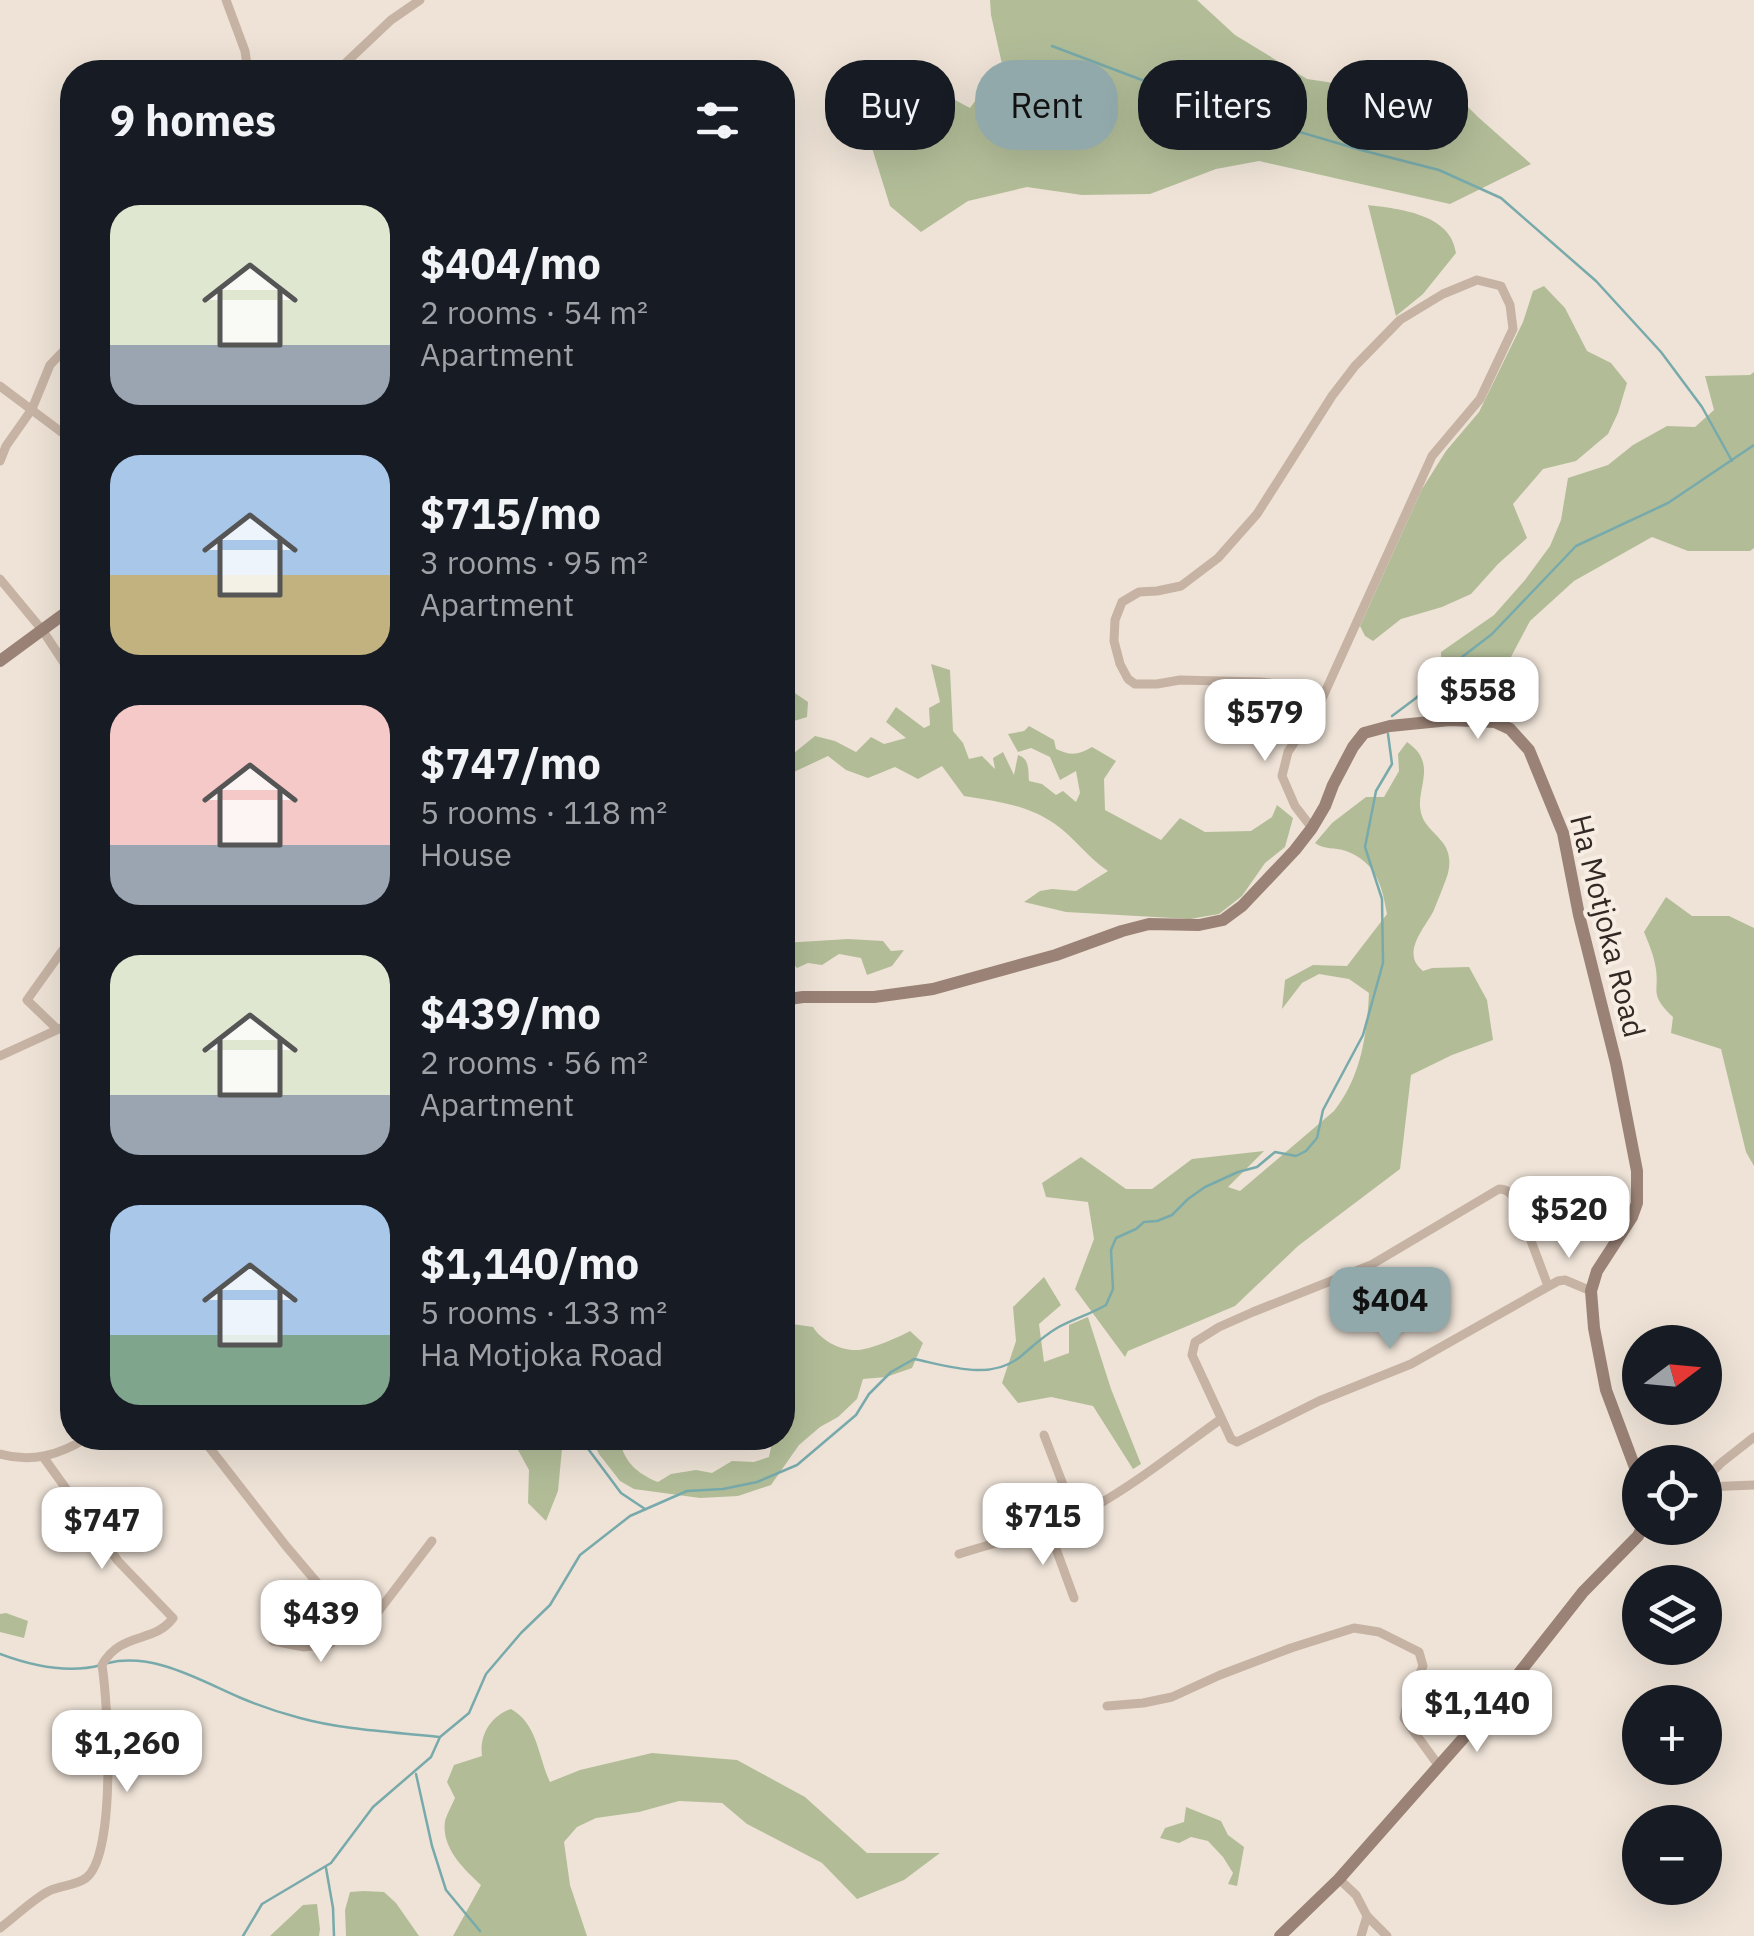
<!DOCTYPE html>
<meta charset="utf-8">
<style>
body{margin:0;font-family:"IBM Plex Sans",sans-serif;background:#242831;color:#f1f3f6;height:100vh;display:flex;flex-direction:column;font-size:38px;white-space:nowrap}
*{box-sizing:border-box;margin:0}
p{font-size:32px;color:#9ea1a6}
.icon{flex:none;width:55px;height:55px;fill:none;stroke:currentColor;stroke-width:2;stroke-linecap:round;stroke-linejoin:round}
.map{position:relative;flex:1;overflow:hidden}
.sheet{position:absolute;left:60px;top:60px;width:735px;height:1390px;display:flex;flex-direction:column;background:#171b24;border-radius:40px;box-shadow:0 10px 40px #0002}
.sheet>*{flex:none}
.top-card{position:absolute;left:825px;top:60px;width:778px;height:90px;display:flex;gap:20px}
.needle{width:65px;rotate:74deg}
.buttons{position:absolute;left:1622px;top:1325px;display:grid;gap:20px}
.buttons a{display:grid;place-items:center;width:100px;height:100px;border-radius:50%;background:#171b24;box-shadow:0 10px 40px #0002;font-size:50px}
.price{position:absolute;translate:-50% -85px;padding:0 22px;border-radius:20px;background:#fff;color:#222;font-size:32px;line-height:65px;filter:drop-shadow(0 2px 5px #0008)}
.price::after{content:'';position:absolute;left:50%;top:60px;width:30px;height:22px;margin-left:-15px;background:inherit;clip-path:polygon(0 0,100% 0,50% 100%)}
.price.current{background:#92a9ac;color:#111}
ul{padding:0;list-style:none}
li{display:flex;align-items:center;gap:30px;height:250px;padding:0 50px}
li span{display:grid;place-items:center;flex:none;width:280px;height:200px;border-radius:30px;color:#555}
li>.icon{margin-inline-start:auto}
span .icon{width:120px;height:120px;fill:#fffc;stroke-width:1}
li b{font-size:42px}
h2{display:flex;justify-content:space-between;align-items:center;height:120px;padding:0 50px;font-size:42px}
.pill{padding:0 35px;border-radius:40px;background:#171b24;box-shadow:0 10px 40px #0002;font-size:35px;line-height:90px}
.pill.current{background:#92a9ac;color:#111}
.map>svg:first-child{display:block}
</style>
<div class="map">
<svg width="1754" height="1936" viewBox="0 0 1754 1936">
<rect width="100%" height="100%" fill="#efe3d7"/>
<!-- green -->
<g fill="#b2bd98">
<polygon points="990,0 1197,0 1235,35 1307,79 1387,91 1436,75 1478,117 1531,164 1450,204 1259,161 1216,169 1150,194 1082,195 1027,187 968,201 921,232 890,206 872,148 882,120 919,81 970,108 1002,64 991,15"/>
<path d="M1368,205C1400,209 1451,214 1456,253L1423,294L1396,316Z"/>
<polygon points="1544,286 1565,308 1587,351 1611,363 1627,383 1618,413 1608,434 1576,461 1543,469 1513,504 1527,538 1498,564 1471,594 1442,607 1401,619 1373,641 1365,636 1360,626 1422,489 1446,451 1479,412 1523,322 1533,291"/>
<polygon points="1754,372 1754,548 1750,551 1688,551 1652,537 1574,581 1530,621 1503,672 1458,684 1442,695 1441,652 1494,615 1525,580 1550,546 1561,520 1568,478 1608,465 1633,445 1667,426 1695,427 1714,410 1705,376 1750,375"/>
<path d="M931,664L950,670L953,731L963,743L969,759L982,756L995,769L993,758L1003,752L1014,775L1018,755C1030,759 1028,770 1029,781L1042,784L1056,795L1063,791L1076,802L1080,793L1076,771L1060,780L1050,757L1031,748L1018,752L1008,734L1024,731L1029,726L1054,740L1056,749C1071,756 1078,755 1092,747L1116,761L1104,779L1105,810L1161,840L1180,818L1205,832L1251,831L1272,817L1277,805L1293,818L1285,847L1265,863L1242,896L1219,914L1190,919L1066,912L1024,902L1040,891L1052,889L1076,891L1108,871C1088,858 1074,837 1055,824C1028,805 996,801 964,796L942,766L918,779L895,767L868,778L846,770L828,756L796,771L783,783V762L815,736L835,741L856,752L871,737L884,744L906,738L886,722L896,707L924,728L930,725L929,708L940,702Z"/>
<polygon points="783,685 808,702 807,717 794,721 783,713"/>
<path d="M1407,742C1439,764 1415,788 1421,813C1427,836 1456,839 1448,873C1447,878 1436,905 1434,910C1425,928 1400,953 1423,971L1432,968L1469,967L1487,1000L1493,1040L1452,1055L1411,1075L1400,1169L1298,1246L1235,1306L1128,1351L1125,1357L1075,1289L1094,1239L1088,1202L1046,1197L1042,1183L1081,1157L1126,1189H1152L1192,1159L1264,1151L1228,1187L1240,1191L1334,1111C1361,1077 1367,1035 1369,993L1349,979L1319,974L1302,983L1282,1009L1285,980L1313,965L1347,966L1387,914C1382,885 1376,862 1346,851C1334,847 1325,850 1315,843L1332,823L1366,797H1384L1399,771L1398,754Z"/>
<path d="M1666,897L1692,916H1729L1754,928V1166L1746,1152L1721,1049L1671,1033L1673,1017C1647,992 1661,992 1655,964C1653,953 1648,942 1644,932Z"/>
<polygon points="848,939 883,941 891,951 904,950 892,966 867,975 861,958 839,954 822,965 808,963 797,968 792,963 783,967 783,943"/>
<polygon points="1044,1277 1061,1305 1039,1324 1044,1362 1069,1353 1069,1325 1088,1317 1111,1389 1141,1464 1133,1469 1093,1406 1051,1397 1018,1403 1002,1383 1016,1341 1013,1307"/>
<path d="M785,1323L813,1327C821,1340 839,1350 855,1350C868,1351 899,1337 910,1331L923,1343L912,1368L886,1377L863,1379L857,1399L838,1417L820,1427L799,1445L771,1485L738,1496L700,1498L634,1489L620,1481L599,1454L592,1440L585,1438H620C622,1460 637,1474 658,1482L671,1474L696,1470L712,1473L732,1461L754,1462L769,1457L773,1438H782V1324Z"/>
<polygon points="500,1438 563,1438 558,1491 546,1521 528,1503 529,1470 518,1450 501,1444"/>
<polygon points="6,1613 28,1621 24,1638 0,1632 0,1614"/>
<path d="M511,1709C538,1724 538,1757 550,1782L580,1770L652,1753L737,1760L805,1797L867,1853H940L904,1880L857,1899L822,1863L747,1824L722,1803L679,1801L639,1812L596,1818L577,1827L564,1842L570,1885L587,1936H453L481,1885C464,1869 441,1848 445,1821C447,1814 452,1805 455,1798L447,1782L454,1765L482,1756C479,1735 491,1716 511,1709Z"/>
<polygon points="1186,1807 1221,1821 1228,1835 1244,1847 1237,1886 1228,1884 1233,1873 1223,1857 1208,1841 1191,1837 1179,1843 1160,1838 1165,1828 1184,1822"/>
<polygon points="364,1891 384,1892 396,1903 419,1936 346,1936 345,1910 350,1892"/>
<polygon points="317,1904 320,1929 319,1936 270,1936 303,1905"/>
</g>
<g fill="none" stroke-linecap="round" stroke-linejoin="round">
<!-- stream -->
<g stroke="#78aaab" stroke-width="2.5">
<polyline points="1052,46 1208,105 1361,150 1439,170 1501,198 1596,281 1661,352 1702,407 1732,461"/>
<polyline points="1392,716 1416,698 1453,664 1492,634 1576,546 1668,503 1754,445"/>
<polyline points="580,1438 621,1493 645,1509"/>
<path d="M0,1654C32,1666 68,1674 101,1665"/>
<path d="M108,1663C154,1652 201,1681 241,1698C260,1706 281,1713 300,1718C344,1730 393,1732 439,1737"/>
<polyline points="416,1774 432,1846 446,1890 480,1931"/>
<polyline points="326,1868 333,1908 334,1936"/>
<path d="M243,1936L262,1904L331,1863L373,1807L431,1757L440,1737L469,1713L486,1674L521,1633L550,1605L580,1555L630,1516L687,1491L723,1489L757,1482L797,1465L856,1415L869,1394L891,1372L914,1359C948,1366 990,1381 1020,1357C1033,1346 1042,1337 1057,1328C1073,1319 1091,1314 1106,1305L1113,1289L1111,1250L1116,1238L1136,1229L1144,1222L1157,1221L1172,1215L1188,1199L1205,1187L1238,1172L1257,1167L1275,1152L1296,1156L1306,1151L1317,1138L1323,1110L1363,1035L1383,963L1382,899L1365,847L1376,791L1392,764L1388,734"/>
</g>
<!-- street -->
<g stroke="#c6b3a4" stroke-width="9">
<polyline points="226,0 245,51 248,72"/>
<polyline points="336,72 391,20 420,0"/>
<polyline points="0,386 72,440"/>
<polyline points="0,461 6,446 32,409 50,365 72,342"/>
<polyline points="0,579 43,631 72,675"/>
<polyline points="1312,828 1295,806 1282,776 1288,752 1321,701 1432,456 1480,399 1513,329 1510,305 1501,286 1477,280 1443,294 1400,320 1355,366 1332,396 1257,514 1218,558 1181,586 1157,591 1139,592 1122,602 1115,620 1114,641 1120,664 1128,679 1135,684 1157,684 1180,680 1260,682 1303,687 1321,701"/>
<polyline points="57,1029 27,1000 72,937"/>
<polyline points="0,1056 72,1023"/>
<path d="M1548,1286L1516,1201C1511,1194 1508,1189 1499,1189L1371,1265L1253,1312L1219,1327L1195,1342L1192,1355L1231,1439L1237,1442L1319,1401L1411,1364L1558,1281L1565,1280L1591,1291"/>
<polyline points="1044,1435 1075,1516"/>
<polyline points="202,1438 286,1546 352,1624 360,1628 371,1621 432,1541"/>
<path d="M0,1454C32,1463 59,1455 87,1438"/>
<polyline points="1705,1479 1721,1463 1754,1437"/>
<polyline points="1705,1487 1754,1485"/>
<polyline points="1048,1527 1074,1598"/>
<path d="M959,1554C1003,1540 1051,1530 1092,1508C1137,1483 1179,1449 1221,1419"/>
<polyline points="273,1641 304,1647 330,1644 352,1624"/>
<polyline points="1107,1706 1143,1703 1172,1697 1220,1675 1291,1648 1354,1628 1379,1632 1419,1652 1423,1666 1408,1700 1404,1718 1439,1766"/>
<polyline points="1339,1879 1356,1895 1367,1916 1387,1936"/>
<path d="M0,1928C15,1917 33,1899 49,1891C61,1885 75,1886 86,1878C117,1854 108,1704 102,1665C121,1631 154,1644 173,1618L118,1561L44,1458"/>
<polyline points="1361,1936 1367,1916"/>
</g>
<!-- secondary -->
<g stroke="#9a8276" stroke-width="12">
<polyline points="0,661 72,608"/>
<polyline points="782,1000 803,997 874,997 933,989 1056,955 1122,931 1149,924 1199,925 1223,920 1242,906 1295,850 1312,828 1325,806 1333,785 1353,747 1364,733 1390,726 1450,720 1495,722 1510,729 1529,750 1563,833 1579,915 1616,1063 1637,1171 1637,1203 1632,1217 1597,1271 1591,1291 1594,1328 1606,1390 1640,1481"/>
<polyline points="1280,1936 1339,1879 1505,1691 1583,1592 1638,1536 1642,1528"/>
</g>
</g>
<g text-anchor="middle" stroke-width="8" stroke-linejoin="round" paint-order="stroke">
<!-- street labels -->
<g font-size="30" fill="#322925" stroke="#f7ede3">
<text transform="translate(1607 926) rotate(76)" y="10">Ha Motjoka Road</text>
</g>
</g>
</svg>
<div class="buttons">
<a><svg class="needle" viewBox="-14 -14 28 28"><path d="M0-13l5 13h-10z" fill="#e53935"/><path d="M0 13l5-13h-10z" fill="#9ea1a6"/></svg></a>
<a><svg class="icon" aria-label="locate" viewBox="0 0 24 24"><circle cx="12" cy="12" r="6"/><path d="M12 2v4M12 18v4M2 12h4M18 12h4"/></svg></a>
<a><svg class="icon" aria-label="layers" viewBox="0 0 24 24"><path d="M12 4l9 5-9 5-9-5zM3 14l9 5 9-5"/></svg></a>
<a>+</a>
<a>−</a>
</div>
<b class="price" style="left:1478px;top:742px">$558</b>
<b class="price" style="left:1265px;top:764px">$579</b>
<b class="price" style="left:1569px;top:1261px">$520</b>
<b class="price current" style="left:1390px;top:1352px">$404</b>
<b class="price" style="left:1043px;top:1568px">$715</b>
<b class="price" style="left:102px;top:1572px">$747</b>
<b class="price" style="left:321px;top:1665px">$439</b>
<b class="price" style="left:1477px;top:1755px">$1,140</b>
<b class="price" style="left:127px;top:1795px">$1,260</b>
<div class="top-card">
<a class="pill">Buy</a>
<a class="pill current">Rent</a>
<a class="pill">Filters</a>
<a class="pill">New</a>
</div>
<section class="sheet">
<h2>9 homes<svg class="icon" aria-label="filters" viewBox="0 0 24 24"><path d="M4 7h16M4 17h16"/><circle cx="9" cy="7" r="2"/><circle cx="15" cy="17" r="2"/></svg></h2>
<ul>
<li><span style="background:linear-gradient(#dfe7d0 70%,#9aa5b1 0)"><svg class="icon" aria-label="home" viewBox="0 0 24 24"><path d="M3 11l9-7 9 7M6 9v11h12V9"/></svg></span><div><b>$404/mo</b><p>2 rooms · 54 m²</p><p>Apartment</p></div></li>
<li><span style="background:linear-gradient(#a9c7e8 60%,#c2b280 0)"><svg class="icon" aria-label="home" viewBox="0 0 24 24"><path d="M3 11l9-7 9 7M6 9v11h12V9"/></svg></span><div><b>$715/mo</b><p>3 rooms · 95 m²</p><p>Apartment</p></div></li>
<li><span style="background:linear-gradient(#f6c9c9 70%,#9aa5b1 0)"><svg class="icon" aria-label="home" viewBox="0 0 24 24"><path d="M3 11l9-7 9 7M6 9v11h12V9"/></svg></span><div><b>$747/mo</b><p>5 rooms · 118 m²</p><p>House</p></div></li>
<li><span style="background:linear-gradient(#dfe7d0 70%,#9aa5b1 0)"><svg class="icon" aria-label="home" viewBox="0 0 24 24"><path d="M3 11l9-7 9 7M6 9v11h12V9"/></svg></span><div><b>$439/mo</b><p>2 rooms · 56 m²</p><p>Apartment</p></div></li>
<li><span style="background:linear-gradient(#a9c7e8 65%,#7fa58c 0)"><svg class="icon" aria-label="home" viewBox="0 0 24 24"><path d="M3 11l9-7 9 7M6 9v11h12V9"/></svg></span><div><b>$1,140/mo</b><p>5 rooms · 133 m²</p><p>Ha Motjoka Road</p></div></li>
</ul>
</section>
</div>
